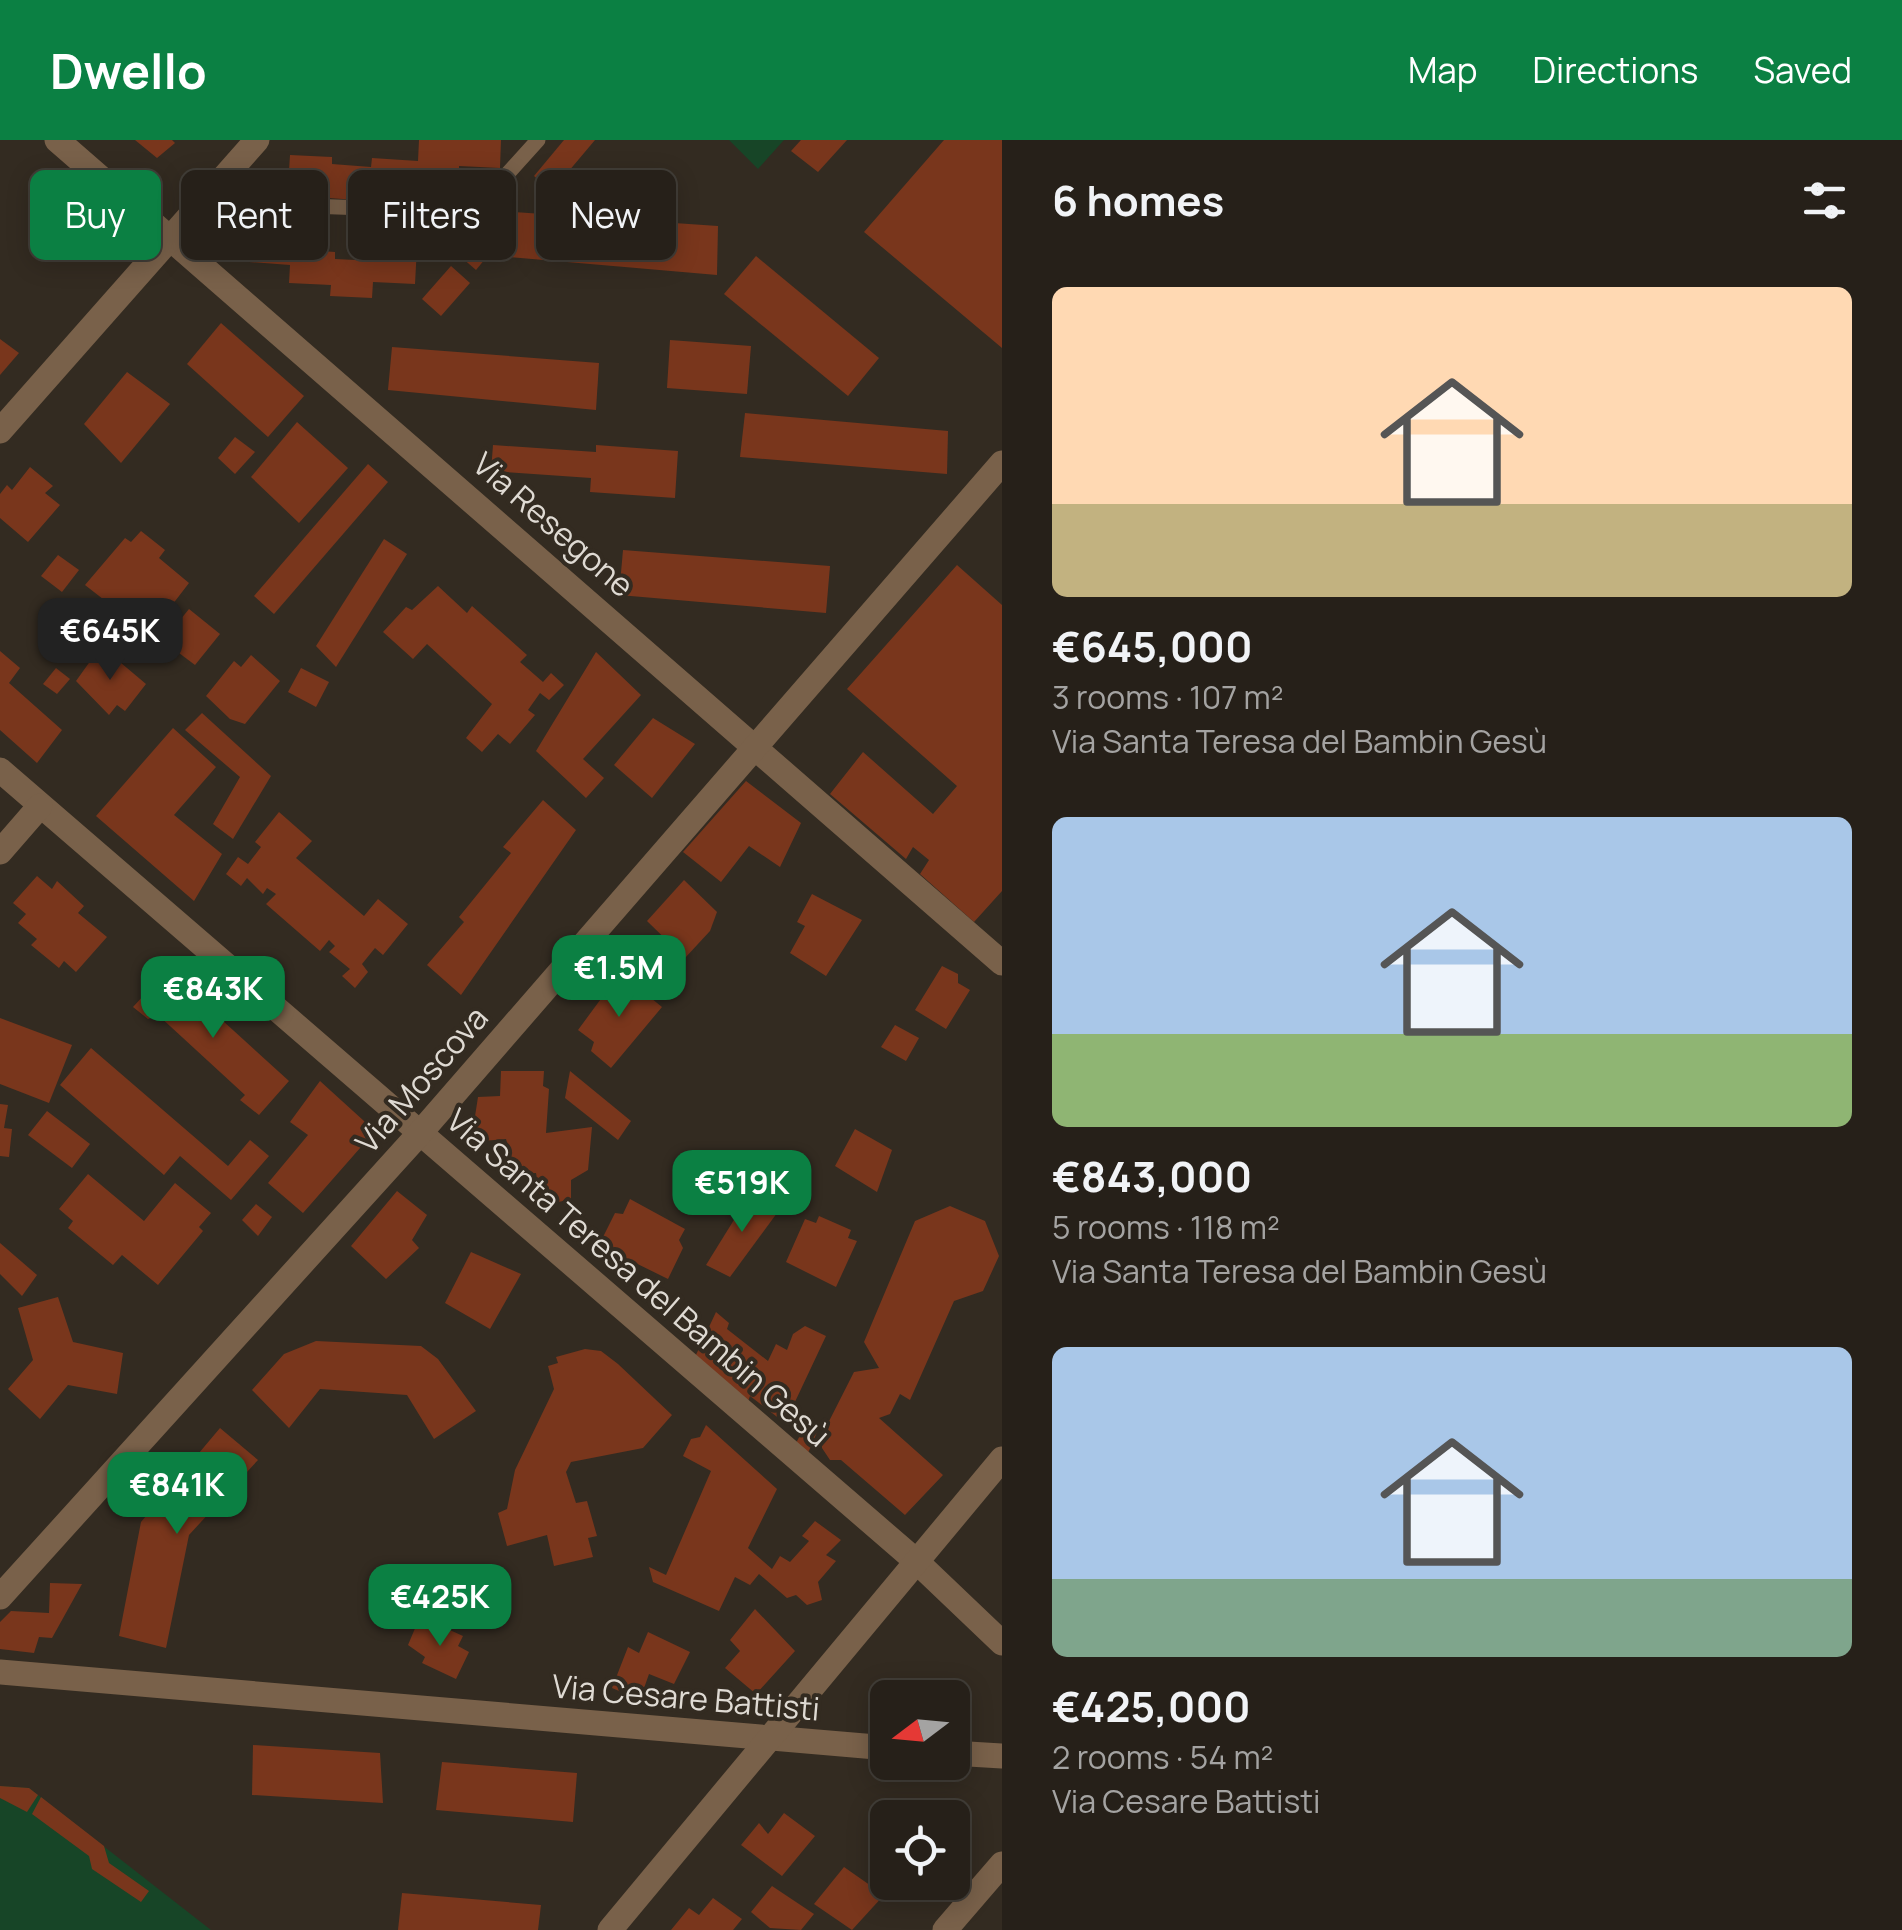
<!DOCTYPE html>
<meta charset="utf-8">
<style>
body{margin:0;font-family:Manrope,sans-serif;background:#322d26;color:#f1f3f6;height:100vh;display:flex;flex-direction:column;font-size:38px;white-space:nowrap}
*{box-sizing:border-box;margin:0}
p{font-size:32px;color:#a4a3a2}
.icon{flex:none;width:55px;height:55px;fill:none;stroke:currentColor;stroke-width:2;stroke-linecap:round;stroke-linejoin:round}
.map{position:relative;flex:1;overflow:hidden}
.sheet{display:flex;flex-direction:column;background:#262019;width:900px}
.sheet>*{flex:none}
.top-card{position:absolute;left:30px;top:30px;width:820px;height:90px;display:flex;gap:20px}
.needle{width:65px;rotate:254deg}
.tools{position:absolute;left:870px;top:1540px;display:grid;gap:20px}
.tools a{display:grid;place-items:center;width:100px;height:100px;border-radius:15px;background:#262019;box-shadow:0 5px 25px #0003,0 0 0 2px #423e38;font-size:50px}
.price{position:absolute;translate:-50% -85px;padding:0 22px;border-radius:20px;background:#0b8043;color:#fff;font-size:32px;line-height:65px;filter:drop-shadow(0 2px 5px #0008)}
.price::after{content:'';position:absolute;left:50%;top:60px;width:30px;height:22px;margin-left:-15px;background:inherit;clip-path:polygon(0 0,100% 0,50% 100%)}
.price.selected{background:#222;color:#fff}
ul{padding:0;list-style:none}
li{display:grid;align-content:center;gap:20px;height:530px;padding:0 50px}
li span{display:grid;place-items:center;height:310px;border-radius:15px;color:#555}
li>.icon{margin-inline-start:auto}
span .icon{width:180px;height:180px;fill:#fffc;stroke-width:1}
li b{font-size:42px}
h2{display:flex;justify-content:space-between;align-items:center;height:120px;padding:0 50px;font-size:42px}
.pill{padding:0 35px;border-radius:15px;background:#262019;box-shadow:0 5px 25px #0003,0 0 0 2px #423e38;font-size:35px;line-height:90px}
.pill.selected{background:#0b8043;color:#fff}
header{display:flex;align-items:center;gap:60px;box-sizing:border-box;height:140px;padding:0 50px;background:#0b8043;color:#fff}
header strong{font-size:48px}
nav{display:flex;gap:55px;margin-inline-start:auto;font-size:35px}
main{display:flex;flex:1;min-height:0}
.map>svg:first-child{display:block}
</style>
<header>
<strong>Dwello</strong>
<nav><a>Map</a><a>Directions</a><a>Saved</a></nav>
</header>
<main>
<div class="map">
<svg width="1002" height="1790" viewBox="0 0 1002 1790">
<rect width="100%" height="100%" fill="#332b21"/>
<!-- green -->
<g fill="#174527">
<polygon points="729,0 784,0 758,29"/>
<polygon points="0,1646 29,1648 211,1790 0,1790"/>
</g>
<!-- building -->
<g fill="#79361c">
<polygon points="135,0 172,0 175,3 157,18"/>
<polygon points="419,0 501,0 500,28 459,26 459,37 414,34 413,54 370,51 369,61 329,58 329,49 288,46 290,15 332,17 332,24 371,27 372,18 418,21"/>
<polygon points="564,0 595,0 552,51 534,36"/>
<polygon points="801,0 847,0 818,32 791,11"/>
<polygon points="944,0 1002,0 1002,208 864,92"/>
<polygon points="514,72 718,86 717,135 509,117"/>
<polygon points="251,89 294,91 293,109 335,112 335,119 376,121 377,105 417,107 415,144 373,142 372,158 330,156 331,145 289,143 290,125 249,122"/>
<polygon points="474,101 490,113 476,130 461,117"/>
<polygon points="756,116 879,218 848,256 724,154"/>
<polygon points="451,126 470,143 441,176 422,159"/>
<polygon points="221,183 304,256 268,297 187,224"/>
<polygon points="0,199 19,213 0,235"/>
<polygon points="670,200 751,206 747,254 667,248"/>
<polygon points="392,207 599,223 596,270 388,250"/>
<polygon points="127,232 170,264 121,323 84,284"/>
<polygon points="745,273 948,291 947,334 740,317"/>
<polygon points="297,282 348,328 299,383 251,337"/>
<polygon points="235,297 255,312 235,334 218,318"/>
<polygon points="493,305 596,312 596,305 678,311 675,358 590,352 591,338 491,331"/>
<polygon points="368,324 388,342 274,474 254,456"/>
<polygon points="30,327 53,346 45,353 60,365 28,402 0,378 0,354 7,345 12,350"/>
<polygon points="141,391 165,410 159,418 189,443 149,495 85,445 125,398 131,402"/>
<polygon points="384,399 407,414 336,527 316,506"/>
<polygon points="623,410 830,426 826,473 619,455"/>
<polygon points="58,415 79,430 62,452 41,436"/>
<polygon points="957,425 1002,465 1002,751 974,782 920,734 929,720 913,707 906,719 830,654 863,612 933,674 957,646 847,549"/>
<polygon points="438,446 467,473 472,466 527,515 520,522 543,542 551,533 564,545 549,560 540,553 528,570 535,575 510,604 498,594 482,612 466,598 492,564 427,504 413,519 383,492 406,467 412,470"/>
<polygon points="189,469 220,494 195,525 163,501"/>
<polygon points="0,511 20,528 9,543 62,590 37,623 0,590"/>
<polygon points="108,512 146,544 125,571 117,565 109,575 76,541 91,520"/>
<polygon points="596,512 641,555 583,619 604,638 586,658 536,611"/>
<polygon points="251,515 280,541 245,584 230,579 206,556 234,521 241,527"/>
<polygon points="56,528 70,539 57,554 43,544"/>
<polygon points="301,528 329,542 316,567 288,552"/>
<polygon points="202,573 271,636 233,699 213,684 240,637 185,590"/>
<polygon points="653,578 695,604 652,658 614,625"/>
<polygon points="173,588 216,627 174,675 222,714 194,761 96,676"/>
<polygon points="746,641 801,683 780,727 749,706 721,742 683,712"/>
<polygon points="543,660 576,690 461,855 427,825 464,782 459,777 511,713 503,707"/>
<polygon points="279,672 312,701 296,718 364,776 378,759 408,784 383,815 375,808 362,824 368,832 355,848 342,836 350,829 329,812 335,806 329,800 320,811 266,764 276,754 267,748 263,754 247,738 241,746 226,734 238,717 248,724 261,707 255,702"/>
<polygon points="37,736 52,749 57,741 84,766 78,773 107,797 76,832 64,821 59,828 31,805 37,799 18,783 26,774 13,763"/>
<polygon points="684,740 717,772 710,791 685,818 647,781"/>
<polygon points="812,754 862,780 826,836 790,813 805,786 797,782"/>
<polygon points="942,826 958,834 958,843 970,850 946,889 915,870"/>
<polygon points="167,830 289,941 259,975 240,960 245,955 158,875 148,879 133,867"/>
<polygon points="620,833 662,867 611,928 591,911 594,902 578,890"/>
<polygon points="0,878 72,905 49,963 0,944"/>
<polygon points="895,885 919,898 906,921 881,907"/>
<polygon points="91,908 228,1026 250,1000 269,1016 231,1060 180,1016 164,1035 60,945"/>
<polygon points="501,931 544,931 543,946 549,949 546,993 592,987 588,1030 571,1040 571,1059 542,1066 536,1033 504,1035 501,1018 509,1010 506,999 471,1002 478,957 500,956"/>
<polygon points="570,931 631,981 618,1000 565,958"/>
<polygon points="320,941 375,991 303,1073 268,1043 308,995 290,982"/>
<polygon points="0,964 8,965 4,988 12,989 9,1017 0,1016"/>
<polygon points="47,971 90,1004 72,1028 28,995"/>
<polygon points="855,989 892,1010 877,1052 835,1026"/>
<polygon points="88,1034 144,1081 175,1043 211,1073 199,1087 203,1091 158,1145 122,1115 113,1125 68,1088 73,1081 59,1069"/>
<polygon points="397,1051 427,1075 412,1100 419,1108 386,1139 351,1106"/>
<polygon points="750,1054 780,1069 730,1137 706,1125"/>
<polygon points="630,1059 685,1089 679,1100 683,1108 668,1139 599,1105 615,1073 623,1074"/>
<polygon points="256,1064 272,1077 258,1096 242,1080"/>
<polygon points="950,1066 985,1081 999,1116 983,1151 954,1161 910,1260 900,1254 890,1274 879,1278 943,1335 905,1375 841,1320 830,1320 822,1308 821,1297 854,1232 879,1228 864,1202 915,1081"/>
<polygon points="819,1076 851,1090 848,1098 857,1101 836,1147 786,1122 805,1079 816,1083"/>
<polygon points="0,1103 37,1135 22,1156 0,1134"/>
<polygon points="471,1112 521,1134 490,1189 445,1163"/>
<polygon points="58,1157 73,1202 123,1213 117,1254 68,1245 40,1279 8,1249 33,1220 18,1168"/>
<polygon points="716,1172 729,1183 727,1189 768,1221 776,1204 787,1210 793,1194 805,1186 826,1196 785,1283 750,1256 747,1264 695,1217"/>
<polygon points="316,1201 421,1206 438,1219 476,1271 434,1299 407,1255 320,1249 289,1288 252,1250 284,1214"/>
<polygon points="585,1209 601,1211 618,1224 672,1275 643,1308 571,1322 566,1332 576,1363 587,1361 597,1396 588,1398 593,1417 554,1426 547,1395 507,1406 498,1373 507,1369 515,1330 554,1249 548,1226 558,1223 556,1217"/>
<polygon points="806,1284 818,1290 808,1313 795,1305"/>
<polygon points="706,1285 777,1349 748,1408 772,1429 780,1416 790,1422 809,1401 802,1396 815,1381 841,1400 826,1415 836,1421 818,1442 822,1460 807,1465 796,1455 787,1458 759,1434 750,1445 735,1437 719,1471 653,1442 649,1427 666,1435 711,1331 683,1316 691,1299 700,1297"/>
<polygon points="220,1288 258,1320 189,1395 166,1508 119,1496 141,1382"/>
<polygon points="50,1443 82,1444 52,1498 39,1497 34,1513 0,1509 0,1482 11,1471 49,1473"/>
<polygon points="755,1469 795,1511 756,1554 725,1528 740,1511 730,1500"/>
<polygon points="430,1481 463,1496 458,1506 469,1512 456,1539 422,1523 425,1517 408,1505 416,1486 427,1489"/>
<polygon points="648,1492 690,1512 674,1544 649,1534 643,1551 631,1545 626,1554 612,1548 628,1507 639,1513"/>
<polygon points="253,1605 380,1613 383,1663 252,1655"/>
<polygon points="442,1622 577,1633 573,1682 436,1670"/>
<polygon points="0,1646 29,1648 38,1655 27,1672 0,1658"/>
<polygon points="41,1657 104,1706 109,1723 149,1751 141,1762 92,1729 89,1716 32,1674"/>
<polygon points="784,1673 815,1696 782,1736 741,1705 759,1683 768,1694"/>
<polygon points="844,1727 884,1755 852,1790 814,1764"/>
<polygon points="772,1746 814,1774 801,1790 770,1788 751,1772"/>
<polygon points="402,1753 541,1765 538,1790 398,1790"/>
<polygon points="713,1758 742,1779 733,1790 671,1790 689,1768 699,1775"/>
</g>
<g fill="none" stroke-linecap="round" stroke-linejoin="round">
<!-- lane -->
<polyline stroke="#79614a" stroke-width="15" points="221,41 310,66 473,72 538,0"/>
<!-- street -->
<g stroke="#79614a" stroke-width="25">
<polyline points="57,0 1002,823"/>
<polyline points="0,291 257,0"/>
<polyline points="0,630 916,1421 1002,1503"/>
<polyline points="0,712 40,666"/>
<polyline points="0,1457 420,993 1002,323"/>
<polyline points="0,1532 888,1608"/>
<polyline points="952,1613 1002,1616"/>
<polyline points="610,1790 1002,1319"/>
<polyline points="945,1790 1002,1724"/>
</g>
</g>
<g text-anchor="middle" stroke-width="8" stroke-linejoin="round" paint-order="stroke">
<!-- street labels -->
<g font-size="32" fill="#dfdad3" stroke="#332b21">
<text transform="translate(553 385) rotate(41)" y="11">Via Resegone</text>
<text transform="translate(422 940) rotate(-49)" y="11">Via Moscova</text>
<text transform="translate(638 1138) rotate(41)" y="11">Via Santa Teresa del Bambin Gesù</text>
<text transform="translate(686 1558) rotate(5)" y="11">Via Cesare Battisti</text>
</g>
</g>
</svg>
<div class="tools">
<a><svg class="needle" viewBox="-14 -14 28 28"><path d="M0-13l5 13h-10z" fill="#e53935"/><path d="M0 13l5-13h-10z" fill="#a4a3a2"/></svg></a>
<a><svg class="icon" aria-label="locate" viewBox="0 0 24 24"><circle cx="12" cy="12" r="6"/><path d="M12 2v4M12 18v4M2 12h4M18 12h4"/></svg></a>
</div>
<b class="price selected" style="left:110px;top:543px">€645K</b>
<b class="price" style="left:619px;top:880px">€1.5M</b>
<b class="price" style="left:213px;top:901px">€843K</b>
<b class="price" style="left:742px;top:1095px">€519K</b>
<b class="price" style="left:177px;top:1397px">€841K</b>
<b class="price" style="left:440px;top:1509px">€425K</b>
<div class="top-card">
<a class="pill selected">Buy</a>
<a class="pill">Rent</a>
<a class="pill">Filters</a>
<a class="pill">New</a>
</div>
</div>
<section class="sheet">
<h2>6 homes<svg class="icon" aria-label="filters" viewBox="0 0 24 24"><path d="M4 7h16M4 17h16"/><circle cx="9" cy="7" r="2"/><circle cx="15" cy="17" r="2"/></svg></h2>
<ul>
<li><span style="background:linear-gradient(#ffd9b3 70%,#c2b280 0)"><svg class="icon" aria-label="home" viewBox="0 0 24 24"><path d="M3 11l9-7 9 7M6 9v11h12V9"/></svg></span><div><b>€645,000</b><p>3 rooms · 107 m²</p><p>Via Santa Teresa del Bambin Gesù</p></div></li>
<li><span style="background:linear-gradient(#a9c7e8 70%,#8fb573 0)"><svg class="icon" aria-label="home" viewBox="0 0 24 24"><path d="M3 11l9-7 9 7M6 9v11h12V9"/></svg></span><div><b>€843,000</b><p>5 rooms · 118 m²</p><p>Via Santa Teresa del Bambin Gesù</p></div></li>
<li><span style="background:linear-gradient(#a9c7e8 75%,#7fa58c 0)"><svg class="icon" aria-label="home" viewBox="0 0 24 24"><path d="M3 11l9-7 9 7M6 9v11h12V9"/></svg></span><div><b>€425,000</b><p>2 rooms · 54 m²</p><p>Via Cesare Battisti</p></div></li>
</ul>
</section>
</main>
